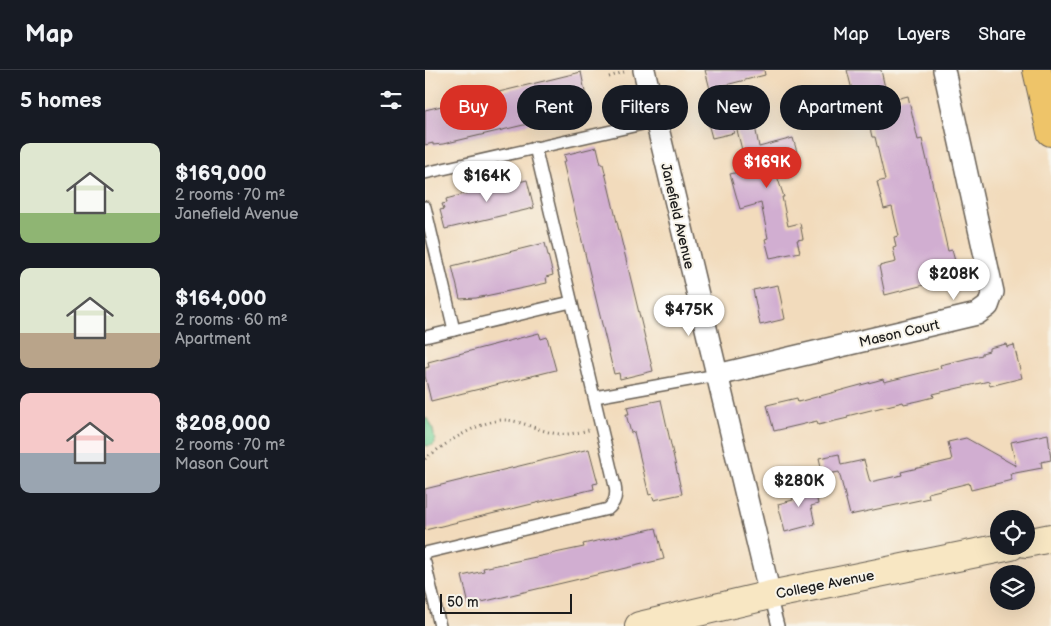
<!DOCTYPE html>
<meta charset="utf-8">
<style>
body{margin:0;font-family:"Balsamiq Sans",sans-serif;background:#20242c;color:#f1f3f6;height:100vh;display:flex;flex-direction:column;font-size:19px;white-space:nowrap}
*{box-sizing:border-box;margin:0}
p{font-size:16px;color:#9ea1a6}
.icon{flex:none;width:28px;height:28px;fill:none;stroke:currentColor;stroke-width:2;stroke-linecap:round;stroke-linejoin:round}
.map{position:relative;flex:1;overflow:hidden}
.details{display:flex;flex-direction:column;background:#171b24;width:425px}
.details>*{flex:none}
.banner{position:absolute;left:15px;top:15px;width:475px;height:45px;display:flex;gap:10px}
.controls{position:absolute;left:565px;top:440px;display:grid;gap:10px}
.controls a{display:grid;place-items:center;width:45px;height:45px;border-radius:50%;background:#171b24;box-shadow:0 5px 20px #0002;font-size:25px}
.scale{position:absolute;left:15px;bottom:12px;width:132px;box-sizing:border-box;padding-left:5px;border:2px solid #1c1c1c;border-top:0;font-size:14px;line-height:18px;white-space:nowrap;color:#1c1c1c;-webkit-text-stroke:4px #f7f3e8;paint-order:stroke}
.price{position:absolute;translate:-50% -42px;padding:0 11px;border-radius:18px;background:#fff;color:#222;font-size:16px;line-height:32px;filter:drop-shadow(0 1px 2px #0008)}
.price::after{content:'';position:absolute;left:50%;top:30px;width:15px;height:11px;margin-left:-8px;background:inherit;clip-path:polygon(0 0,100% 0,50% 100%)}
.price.current{background:#d93025;color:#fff}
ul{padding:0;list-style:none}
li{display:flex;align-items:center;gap:15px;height:125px;padding:0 20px}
li span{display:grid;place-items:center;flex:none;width:140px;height:100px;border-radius:10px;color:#555}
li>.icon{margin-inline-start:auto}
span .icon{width:60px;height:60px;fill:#fffc;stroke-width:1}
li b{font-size:21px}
h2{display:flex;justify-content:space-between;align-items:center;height:60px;padding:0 20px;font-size:21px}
.chip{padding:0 18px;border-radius:22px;background:#171b24;box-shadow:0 5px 20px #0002;font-size:18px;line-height:45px}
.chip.current{background:#d93025;color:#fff}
header{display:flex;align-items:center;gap:30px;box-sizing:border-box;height:70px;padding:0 25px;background:#171b24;border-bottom:1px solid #363941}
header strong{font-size:24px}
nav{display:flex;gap:28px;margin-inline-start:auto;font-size:18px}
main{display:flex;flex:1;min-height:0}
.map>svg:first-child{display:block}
</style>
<header>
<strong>Map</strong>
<nav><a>Map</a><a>Layers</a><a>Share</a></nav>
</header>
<main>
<section class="details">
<h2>5 homes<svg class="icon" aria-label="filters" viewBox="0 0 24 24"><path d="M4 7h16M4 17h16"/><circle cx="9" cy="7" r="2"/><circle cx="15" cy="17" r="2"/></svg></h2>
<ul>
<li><span style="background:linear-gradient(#dfe7d0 70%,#8fb573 0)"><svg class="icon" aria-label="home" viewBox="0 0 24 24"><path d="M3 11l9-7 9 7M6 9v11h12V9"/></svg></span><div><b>$169,000</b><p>2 rooms · 70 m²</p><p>Janefield Avenue</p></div></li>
<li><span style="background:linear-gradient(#dfe7d0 65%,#b9a48a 0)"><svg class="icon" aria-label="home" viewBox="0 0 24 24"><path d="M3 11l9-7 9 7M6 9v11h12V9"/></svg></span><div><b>$164,000</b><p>2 rooms · 60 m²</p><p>Apartment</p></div></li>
<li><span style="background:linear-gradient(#f6c9c9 60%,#9aa5b1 0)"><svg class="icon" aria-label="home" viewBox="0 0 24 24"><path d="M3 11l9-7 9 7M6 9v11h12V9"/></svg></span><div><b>$208,000</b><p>2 rooms · 70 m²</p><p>Mason Court</p></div></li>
</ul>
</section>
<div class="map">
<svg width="626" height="556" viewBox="0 0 626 556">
<rect width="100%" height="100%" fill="#f7f3e8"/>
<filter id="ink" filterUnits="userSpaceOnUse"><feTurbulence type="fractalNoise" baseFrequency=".02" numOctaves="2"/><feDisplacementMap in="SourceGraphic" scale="10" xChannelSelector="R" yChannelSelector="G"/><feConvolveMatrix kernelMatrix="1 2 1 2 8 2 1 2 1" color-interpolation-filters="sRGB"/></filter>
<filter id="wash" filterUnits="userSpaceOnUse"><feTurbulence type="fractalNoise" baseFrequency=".0096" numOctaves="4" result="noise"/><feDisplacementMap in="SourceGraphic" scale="20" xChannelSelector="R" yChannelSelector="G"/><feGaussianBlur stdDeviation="1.12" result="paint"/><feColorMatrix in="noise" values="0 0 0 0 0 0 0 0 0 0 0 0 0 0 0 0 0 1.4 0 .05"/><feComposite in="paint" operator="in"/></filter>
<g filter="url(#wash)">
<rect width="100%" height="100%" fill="#f2dbbc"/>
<!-- green -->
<path fill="#7cd69c" stroke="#4c795c" d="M0,347C8,353 9,363 10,373L8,375L0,376Z"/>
<g id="blocks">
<!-- building -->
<g fill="#d1aed1">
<polygon points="280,0 339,0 340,5 285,19"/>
<polygon points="422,0 456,0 463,31 483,26 493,70 497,69 523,181 527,180 534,206 460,225 454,196 471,192 468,178 471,177 469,167 474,166 467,137 459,139 452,112 460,110 450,67 447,67 437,22 428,24"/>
<polygon points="156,2 162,32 156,33 158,41 18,74 8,75 8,73 0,75 0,40"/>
<polygon points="301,33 309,63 287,68 279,38"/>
<polygon points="330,56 334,77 368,68 374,89 352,95 353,109 359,127 357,127 363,156 375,153 378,169 372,170 375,182 345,188 340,169 343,168 336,133 315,139 305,104 322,100 312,60"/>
<polygon points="172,77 176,94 178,94 228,301 195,309 194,303 189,304 138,92 141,91 139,85"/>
<polygon points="64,110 65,113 79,110 81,115 102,110 109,138 20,159 15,140 19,139 17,134 22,133 21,129 43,123 42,119 50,117 49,114"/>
<polygon points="120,173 128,205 121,207 122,213 51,228 35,229 27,196"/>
<polygon points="353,215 360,249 335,255 328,220"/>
<polygon points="114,263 116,269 122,267 131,300 6,331 0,306 0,298 4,297 3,292"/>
<polygon points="581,274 582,277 589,275 597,308 565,316 564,311 508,324 509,327 493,331 479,334 478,332 422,346 423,348 393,355 392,351 349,361 342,335 372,328 373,332 458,309 459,312 516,298 515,295 557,285 557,283 564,281 564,278"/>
<polygon points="236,330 257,424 229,430 227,424 224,425 209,362 206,363 201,344 204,344 202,337"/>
<polygon points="623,364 626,390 616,392 617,398 585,404 587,410 546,420 544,413 503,423 504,428 425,445 414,402 398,405 394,388 414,384 416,395 439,390 445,412 477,405 476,402 527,390 523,372 541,368 591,396 586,372"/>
<polygon points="164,379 173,413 168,414 169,419 0,460 0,419"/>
<polygon points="388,412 393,434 386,436 390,454 360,462 353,434 368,430 365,417"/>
<polygon points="231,458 239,489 44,535 37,506 59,501 58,498 159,477 158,474"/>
</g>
</g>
</g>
<g filter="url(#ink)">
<use href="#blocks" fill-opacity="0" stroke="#675f54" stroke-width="1"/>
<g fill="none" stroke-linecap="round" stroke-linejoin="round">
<defs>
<g id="lane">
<polyline points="0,103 231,51"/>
<polyline points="0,137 29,260"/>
<polyline points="0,267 146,232"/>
<polyline points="170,327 292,305"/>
<path d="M0,483L183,439C190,433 192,425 190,416L110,77"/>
<polyline points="0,493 15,556"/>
<polyline points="345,525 353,556"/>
</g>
<g id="street">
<polyline points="219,0 345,525"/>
<polyline points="292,305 552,244 563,236 568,222 519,0"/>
</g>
<g id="secondary">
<polyline points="601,473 626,468"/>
<polyline points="214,556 345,525 586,476"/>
</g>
<polyline id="highway" points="612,0 626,62"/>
</defs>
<!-- lane casing -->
<use href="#lane" stroke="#675f54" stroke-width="14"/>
<!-- street casing -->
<use href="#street" stroke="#675f54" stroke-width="24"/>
<!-- secondary casing -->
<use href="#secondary" stroke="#675f54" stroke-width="30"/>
<!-- highway casing -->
<use href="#highway" stroke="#675f54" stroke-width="30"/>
<!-- path -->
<g stroke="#675f54" stroke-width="3" stroke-dasharray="1 4" stroke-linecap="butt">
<polyline points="184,7 199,2"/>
<path d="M0,389C19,374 58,348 82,350C100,352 116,362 134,364C144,365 155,362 164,360"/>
</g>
<!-- lane -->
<use href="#lane" stroke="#fff" stroke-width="11"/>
<!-- street -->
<use href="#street" stroke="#fff" stroke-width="21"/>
<!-- secondary -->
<use href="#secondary" stroke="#f8e7c3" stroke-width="28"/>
<!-- highway -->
<use href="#highway" stroke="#eec469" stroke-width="28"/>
</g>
</g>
<g text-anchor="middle" stroke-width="4" stroke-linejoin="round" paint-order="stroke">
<!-- street labels -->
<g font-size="14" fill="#1c1c1c" stroke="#f7f3e8">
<text transform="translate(253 146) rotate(77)" y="5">Janefield Avenue</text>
<text transform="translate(474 263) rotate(-13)" y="5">Mason Court</text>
<text transform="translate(400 514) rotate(-11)" y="5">College Avenue</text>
</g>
</g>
</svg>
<div class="controls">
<a><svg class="icon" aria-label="locate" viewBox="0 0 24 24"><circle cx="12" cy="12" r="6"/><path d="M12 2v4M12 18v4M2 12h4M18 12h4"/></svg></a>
<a><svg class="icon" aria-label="layers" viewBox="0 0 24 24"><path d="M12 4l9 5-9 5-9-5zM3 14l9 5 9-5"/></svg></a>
</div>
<div class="scale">50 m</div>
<b class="price current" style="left:342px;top:119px">$169K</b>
<b class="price" style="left:62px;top:133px">$164K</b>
<b class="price" style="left:529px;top:231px">$208K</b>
<b class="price" style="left:264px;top:267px">$475K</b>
<b class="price" style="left:374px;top:438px">$280K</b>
<div class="banner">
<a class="chip current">Buy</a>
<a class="chip">Rent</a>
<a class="chip">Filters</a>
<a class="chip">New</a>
<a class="chip">Apartment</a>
</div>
</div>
</main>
